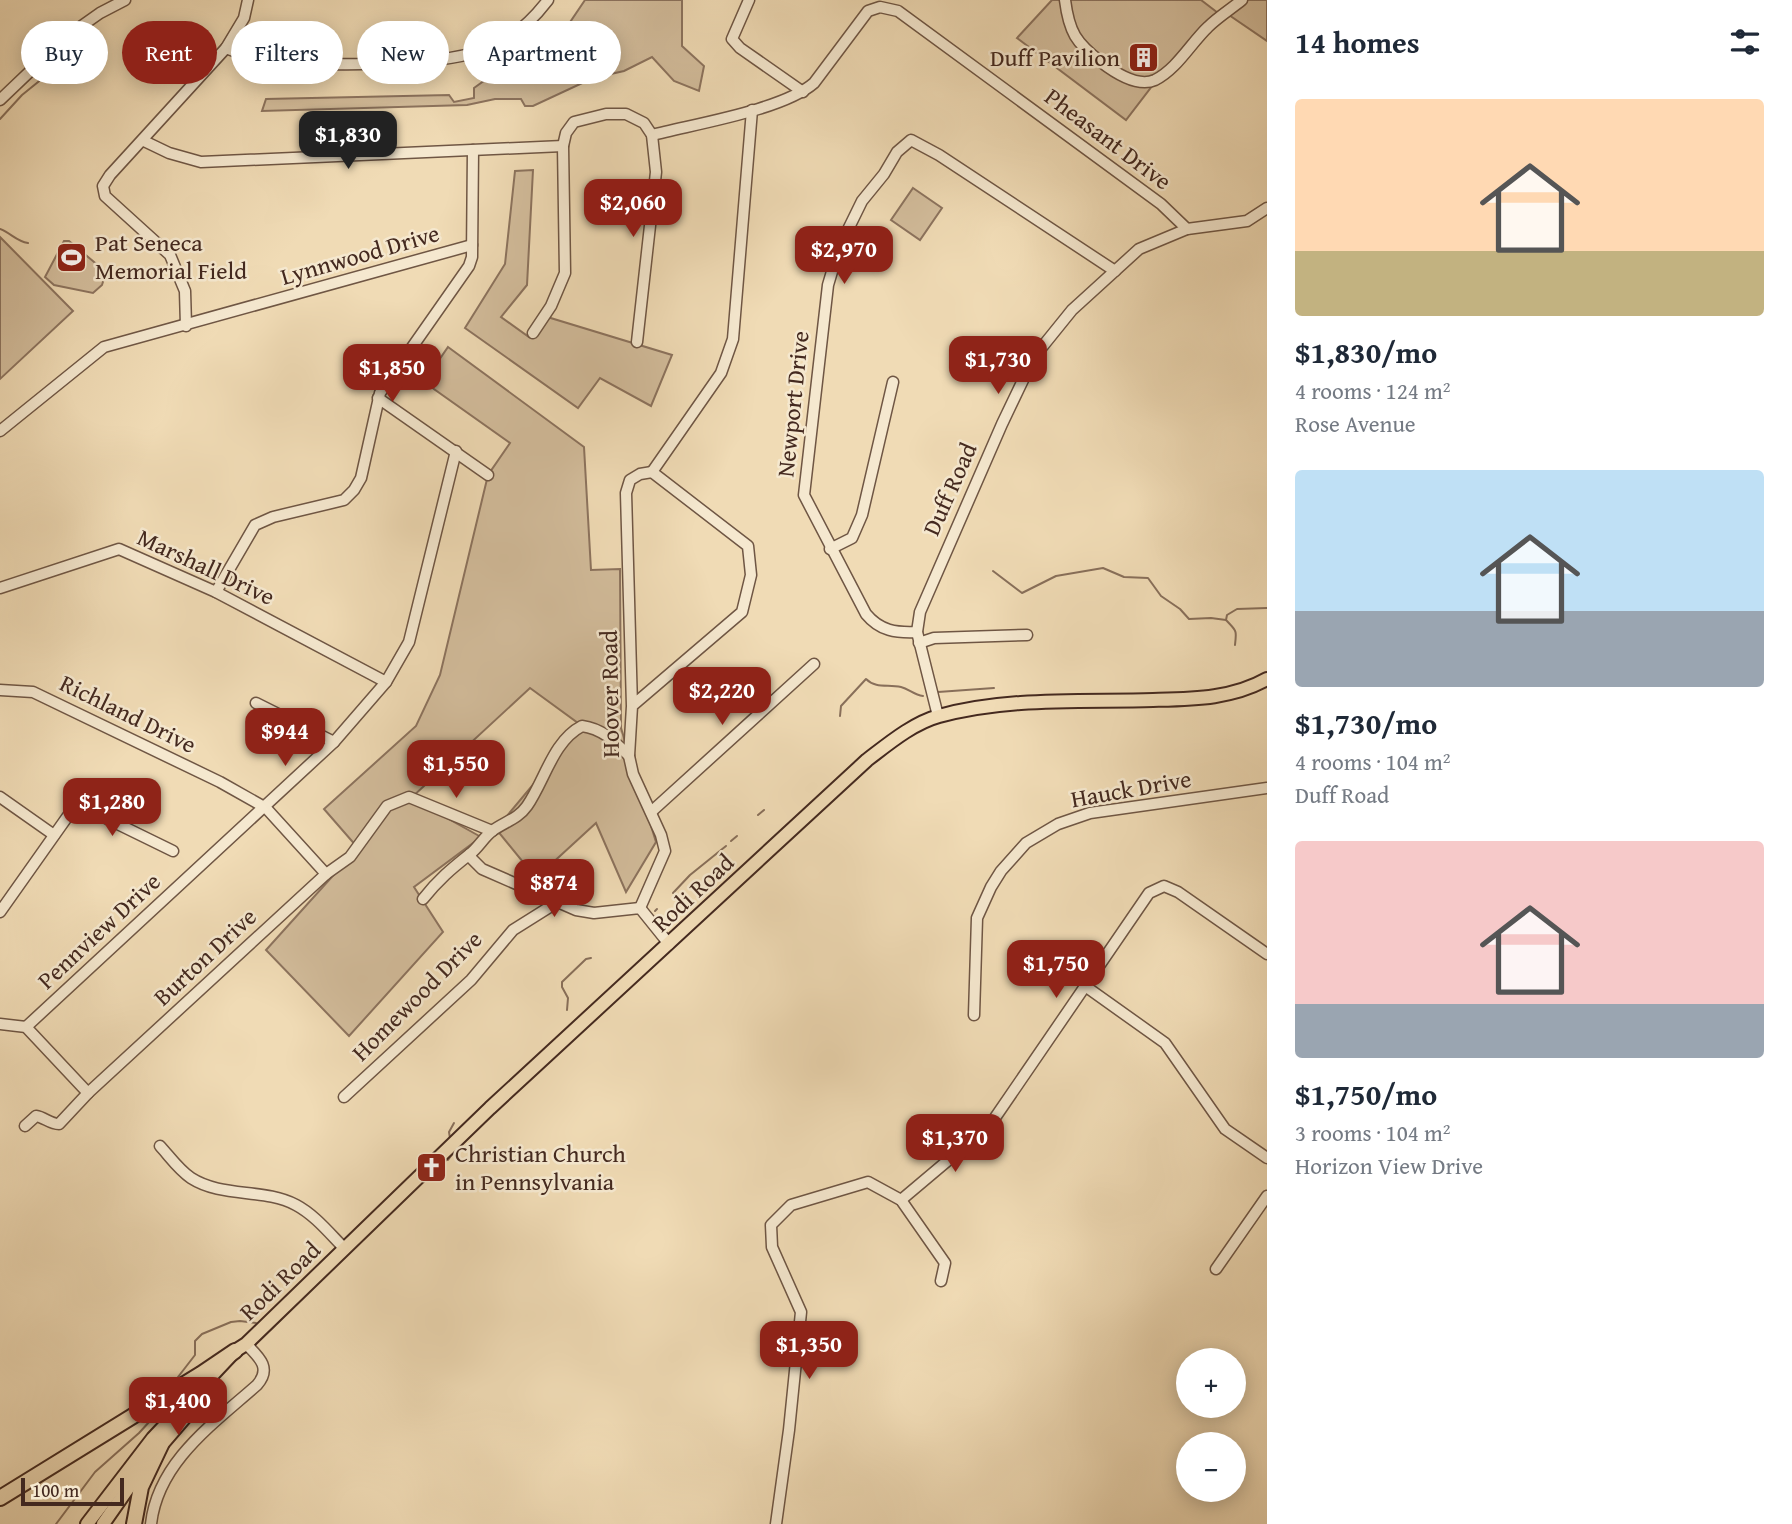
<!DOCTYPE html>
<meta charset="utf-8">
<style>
body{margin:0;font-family:"Gentium Book Plus",serif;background:#f2f2f3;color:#1f2937;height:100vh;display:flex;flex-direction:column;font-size:26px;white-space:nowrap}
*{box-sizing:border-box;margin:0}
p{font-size:23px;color:#747a83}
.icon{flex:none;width:38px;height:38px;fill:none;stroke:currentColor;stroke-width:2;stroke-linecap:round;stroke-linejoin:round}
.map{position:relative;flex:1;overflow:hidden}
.details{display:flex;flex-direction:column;background:#fff;width:525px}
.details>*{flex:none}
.banner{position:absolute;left:21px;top:21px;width:665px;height:63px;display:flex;gap:14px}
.controls{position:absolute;left:1176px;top:1348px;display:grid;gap:14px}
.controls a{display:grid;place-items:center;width:70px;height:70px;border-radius:50%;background:#fff;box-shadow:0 4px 18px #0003;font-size:35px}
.scale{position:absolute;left:21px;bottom:18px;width:103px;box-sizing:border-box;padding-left:7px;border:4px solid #44291f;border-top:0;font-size:19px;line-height:24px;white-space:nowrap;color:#44291f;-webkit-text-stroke:5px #f5e8cf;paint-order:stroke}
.price{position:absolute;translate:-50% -60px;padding:0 16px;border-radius:14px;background:#8f2418;color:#fff;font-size:23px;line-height:46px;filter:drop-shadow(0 2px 4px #0008)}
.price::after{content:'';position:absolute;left:50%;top:42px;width:21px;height:16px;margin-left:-10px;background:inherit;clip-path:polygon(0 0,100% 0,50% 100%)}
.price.current{background:#222;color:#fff}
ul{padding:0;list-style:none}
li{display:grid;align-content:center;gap:14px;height:371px;padding:0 28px}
li span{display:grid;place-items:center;height:217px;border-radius:7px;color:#555}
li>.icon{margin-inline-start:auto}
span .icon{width:126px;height:126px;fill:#fffc;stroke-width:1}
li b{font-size:30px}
h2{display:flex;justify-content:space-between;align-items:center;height:84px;padding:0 28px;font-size:30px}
.tag{padding:0 24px;border-radius:32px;background:#fff;box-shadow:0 4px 18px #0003;font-size:24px;line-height:63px}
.tag.current{background:#8f2418;color:#fff}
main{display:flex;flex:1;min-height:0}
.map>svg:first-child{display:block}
</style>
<main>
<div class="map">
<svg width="1267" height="1524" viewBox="0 0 1267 1524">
<rect width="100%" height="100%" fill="#f0dbb5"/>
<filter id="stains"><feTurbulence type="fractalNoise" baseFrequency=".00286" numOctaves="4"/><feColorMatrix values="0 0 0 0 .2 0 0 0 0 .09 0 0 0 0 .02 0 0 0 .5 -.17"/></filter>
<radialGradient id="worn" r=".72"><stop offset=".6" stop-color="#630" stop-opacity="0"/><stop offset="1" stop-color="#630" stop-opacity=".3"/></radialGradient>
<!-- green -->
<g fill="#d3bd9c" stroke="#8c735e" stroke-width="2">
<polygon points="585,0 682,0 682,46 704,66 699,91 674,81 652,57 624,71 593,78 533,106 525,106 521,99 495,99 467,105 262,111 266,99 449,95 454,102 474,98 474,88 488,78 508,74 537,55 562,34"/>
<polygon points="1052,0 1201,0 1222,16 1156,81 1126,120 1017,38"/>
<polygon points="1242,0 1267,0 1267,41 1226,13"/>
<polygon points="533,170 527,285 501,317 529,337 544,316 672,355 651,406 600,378 578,408 465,328 505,264 515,171"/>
<polygon points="913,188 942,208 920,240 891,220"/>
<polygon points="0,237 73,311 0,379"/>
<polygon points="64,241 69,241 106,272 102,285 93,293 54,285 45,277"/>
<polygon points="448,347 584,447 591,570 620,569 621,728 656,842 626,892 596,823 536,878 496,829 582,726 530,688 411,798 481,837 414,887 443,932 349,1036 266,950 358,848 324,809 416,726 440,675 488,475 510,443 424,382"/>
</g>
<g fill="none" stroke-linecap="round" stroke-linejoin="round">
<!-- stream -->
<g stroke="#886f5a" stroke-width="2">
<polyline points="0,119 22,95 43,78"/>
<path d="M0,229C11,233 16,241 28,243"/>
<polyline points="993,571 1022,593 1056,576 1103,568 1124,577 1148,578 1161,596 1180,609 1189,619 1211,618 1226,620"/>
<path d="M1235,645C1237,629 1236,631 1226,620L1227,615L1237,609L1267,608"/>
<polyline points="938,692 994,688"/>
<path d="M840,716L841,706L866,679C876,689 888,684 901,687C909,689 914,695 923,696"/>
<polyline points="758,815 764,810"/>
<polyline points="731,841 737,836"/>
<polyline points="673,893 690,875 726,846"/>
<polyline points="655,911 657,909"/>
<polyline points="567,1010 568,998 562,987 562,982 586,959 591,958"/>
<polyline points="450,1138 449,1132 454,1123"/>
<polyline points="448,1160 453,1153 453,1150"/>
<polyline points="178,1377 195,1355 195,1341 202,1334 231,1322 240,1321 256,1323"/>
<polyline points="56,1524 95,1472 139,1433 150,1421"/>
</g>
<defs>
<g id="minor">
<polyline points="749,0 732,39 740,48 803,92"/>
<path d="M1065,0C1069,32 1076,43 1101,62C1114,72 1137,88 1155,80C1177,69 1191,43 1208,27C1218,17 1231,9 1242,0"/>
<path d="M226,48C239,53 253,60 267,62C299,66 331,64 363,64C404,62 447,63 486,49C511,40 532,21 548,0"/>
<polyline points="0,100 66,37 100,13 125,0"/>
<path d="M652,135C694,124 783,110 814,83L868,11L880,7L898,11L1161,204L1187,229"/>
<polyline points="144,141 169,153 201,162 563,146"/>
<polyline points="186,326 185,291 170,255 105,196 103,186 110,175 226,48 244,18 248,0"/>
<polyline points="533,333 551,306 565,273 563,146 566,133 574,122 606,114 626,114 644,123 652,135 656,172 637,342"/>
<polyline points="378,398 488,475"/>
<polyline points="0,431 104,347 472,245"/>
<polyline points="652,472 721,373 733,339 752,110"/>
<polyline points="830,549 852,538 862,515 893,382"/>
<polyline points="0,588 119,549 216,592 386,682"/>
<polyline points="216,592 255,525 273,517 344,500 354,490 361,478 380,393 469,266 472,257 473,150"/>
<path d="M917,632C896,633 880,631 866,614L804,495L828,285L839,248L862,201L884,174L897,152L911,140L939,155L1115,271"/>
<polyline points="919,643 934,638 1027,635"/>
<polyline points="0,690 33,692 220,782 266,808 326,874"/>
<polyline points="256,703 334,742"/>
<polyline points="632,706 742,612 751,575 748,546 652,472 640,474 630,480 626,493 632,706 629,756 633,774 661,835 665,851 640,908"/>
<polyline points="938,716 917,632 920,612 1002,424 1034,357 1072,310 1139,249 1187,229 1247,221 1267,208"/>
<polyline points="0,797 54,835"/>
<polyline points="651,812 814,664"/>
<polyline points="470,854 472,859 482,869 576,910 594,913 640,908 669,944"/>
<path d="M423,899C438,880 451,869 470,854C478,848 484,837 492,831C504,822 518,819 527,806C545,780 553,741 582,726C603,729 614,741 629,756"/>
<polyline points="0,912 70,813 81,806 173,851"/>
<polyline points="1085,986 1165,1043 1225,1129 1267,1158"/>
<polyline points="974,1015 977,918 991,887 1001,871 1026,843 1058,824 1090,813 1267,788"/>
<polyline points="0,1024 26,1027 88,1093"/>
<polyline points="26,1027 334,742 386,682 409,642 456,451"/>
<polyline points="344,1097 471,980 513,930 556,903"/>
<path d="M25,1126L36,1116C44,1117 50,1124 59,1124L88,1093L326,874L350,857L387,806L409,797L492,831"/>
<path d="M160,1146C170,1157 179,1170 191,1178C222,1198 264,1188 296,1205C315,1215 330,1234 345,1249"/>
<polyline points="901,1200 990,1125 1149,893 1164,886 1178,892 1267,954"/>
<polyline points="1216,1269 1267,1196"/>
<path d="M151,1524C158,1462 213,1424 257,1385C272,1368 259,1357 246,1344"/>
<polyline points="776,1524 789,1430 801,1312 772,1247 771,1225 791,1205 868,1182 901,1200 945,1263 941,1281"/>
</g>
<g id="major">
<path d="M87,1524L153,1438L235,1351L246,1344L490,1108L867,760C888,744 913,723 939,716C1007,697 1083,702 1153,700C1192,699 1232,699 1267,679"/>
<polyline points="103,1524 145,1464 211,1387"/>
</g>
<g id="highway">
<polyline points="0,1498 201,1374 235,1351"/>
<polyline points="134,1524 141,1487 161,1445"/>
</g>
</defs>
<!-- minor casing -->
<use href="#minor" stroke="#6f5644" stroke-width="13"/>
<!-- major casing -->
<use href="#major" stroke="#44291f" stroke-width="16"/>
<!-- highway casing -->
<use href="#highway" stroke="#44291f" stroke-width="18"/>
<!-- minor -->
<use href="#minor" stroke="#f5e8cf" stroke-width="10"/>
<!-- major -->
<use href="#major" stroke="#f0dbb5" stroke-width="12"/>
<!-- highway -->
<use href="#highway" stroke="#f0dbb5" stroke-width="14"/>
</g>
<!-- icons -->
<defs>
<symbol id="building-square" viewBox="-11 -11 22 22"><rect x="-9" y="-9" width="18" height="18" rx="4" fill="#8f2418" stroke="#f5e8cf"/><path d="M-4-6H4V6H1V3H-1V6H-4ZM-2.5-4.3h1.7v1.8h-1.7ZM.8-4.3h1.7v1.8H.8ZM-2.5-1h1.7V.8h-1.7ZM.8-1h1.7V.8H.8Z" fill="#fff"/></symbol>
<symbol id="stadium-square" viewBox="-11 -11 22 22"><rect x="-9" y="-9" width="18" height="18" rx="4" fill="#8f2418" stroke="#f5e8cf"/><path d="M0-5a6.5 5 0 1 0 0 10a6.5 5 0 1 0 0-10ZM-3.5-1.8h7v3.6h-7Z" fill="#fff"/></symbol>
<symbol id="church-square" viewBox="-11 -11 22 22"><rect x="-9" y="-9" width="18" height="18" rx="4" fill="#8f2418" stroke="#f5e8cf"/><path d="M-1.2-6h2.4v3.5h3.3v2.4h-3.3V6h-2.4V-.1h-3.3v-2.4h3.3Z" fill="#fff"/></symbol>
</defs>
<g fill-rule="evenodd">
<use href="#building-square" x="1126" y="40" width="35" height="35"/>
<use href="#stadium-square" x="54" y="240" width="35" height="35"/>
<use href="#church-square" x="414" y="1150" width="35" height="35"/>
</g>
<g text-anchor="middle" stroke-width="5" stroke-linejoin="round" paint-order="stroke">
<!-- poi labels -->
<g font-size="24" fill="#44291f" stroke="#f5e8cf" text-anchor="start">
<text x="1120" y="66" text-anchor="end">Duff Pavilion</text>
<text x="95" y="251">Pat Seneca<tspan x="95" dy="28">Memorial Field</tspan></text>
<text x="455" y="1162">Christian Church<tspan x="455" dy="28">in Pennsylvania</tspan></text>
</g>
<!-- street labels -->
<g font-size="24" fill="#44291f" stroke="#f5e8cf">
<text transform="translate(1108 139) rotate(37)" y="8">Pheasant Drive</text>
<text transform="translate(360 255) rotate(-16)" y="8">Lynnwood Drive</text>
<text transform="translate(793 404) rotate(-84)" y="8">Newport Drive</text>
<text transform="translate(950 489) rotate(-66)" y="8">Duff Road</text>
<text transform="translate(206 567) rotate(25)" y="8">Marshall Drive</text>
<text transform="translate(610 694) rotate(-91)" y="8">Hoover Road</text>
<text transform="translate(128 714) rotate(26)" y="8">Richland Drive</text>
<text transform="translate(1131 789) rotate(-10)" y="8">Hauck Drive</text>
<text transform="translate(693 893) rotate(-43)" y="8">Rodi Road</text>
<text transform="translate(99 931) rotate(-43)" y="8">Pennview Drive</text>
<text transform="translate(205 957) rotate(-43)" y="8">Burton Drive</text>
<text transform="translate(417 996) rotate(-45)" y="8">Homewood Drive</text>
<text transform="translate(280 1281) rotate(-44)" y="8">Rodi Road</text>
</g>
</g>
<rect width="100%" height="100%" filter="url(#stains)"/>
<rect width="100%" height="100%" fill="url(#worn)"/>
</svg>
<div class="controls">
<a>+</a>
<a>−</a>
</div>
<div class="scale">100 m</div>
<b class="price current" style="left:348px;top:171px">$1,830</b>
<b class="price" style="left:633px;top:239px">$2,060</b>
<b class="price" style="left:844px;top:286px">$2,970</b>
<b class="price" style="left:998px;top:396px">$1,730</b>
<b class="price" style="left:392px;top:404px">$1,850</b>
<b class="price" style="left:722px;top:727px">$2,220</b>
<b class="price" style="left:285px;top:768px">$944</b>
<b class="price" style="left:456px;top:800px">$1,550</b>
<b class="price" style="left:112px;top:838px">$1,280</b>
<b class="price" style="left:554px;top:919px">$874</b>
<b class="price" style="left:1056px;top:1000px">$1,750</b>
<b class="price" style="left:955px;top:1174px">$1,370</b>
<b class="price" style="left:809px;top:1381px">$1,350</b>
<b class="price" style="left:178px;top:1437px">$1,400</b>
<div class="banner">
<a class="tag">Buy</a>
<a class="tag current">Rent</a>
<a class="tag">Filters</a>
<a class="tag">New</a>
<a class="tag">Apartment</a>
</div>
</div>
<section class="details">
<h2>14 homes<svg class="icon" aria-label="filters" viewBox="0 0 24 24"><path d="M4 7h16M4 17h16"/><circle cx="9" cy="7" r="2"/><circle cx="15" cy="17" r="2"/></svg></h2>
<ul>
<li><span style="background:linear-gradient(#ffd9b3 70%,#c2b280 0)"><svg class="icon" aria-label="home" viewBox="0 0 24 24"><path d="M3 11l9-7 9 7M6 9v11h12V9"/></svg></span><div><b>$1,830/mo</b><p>4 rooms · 124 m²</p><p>Rose Avenue</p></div></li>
<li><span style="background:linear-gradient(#bfe0f5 65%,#9aa5b1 0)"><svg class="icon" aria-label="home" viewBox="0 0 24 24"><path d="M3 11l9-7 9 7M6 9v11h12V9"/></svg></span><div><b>$1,730/mo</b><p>4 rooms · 104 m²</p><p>Duff Road</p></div></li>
<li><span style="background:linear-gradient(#f6c9c9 75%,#9aa5b1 0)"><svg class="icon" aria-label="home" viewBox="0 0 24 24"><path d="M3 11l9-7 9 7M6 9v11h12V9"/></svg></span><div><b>$1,750/mo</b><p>3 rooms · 104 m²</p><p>Horizon View Drive</p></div></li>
</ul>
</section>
</main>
